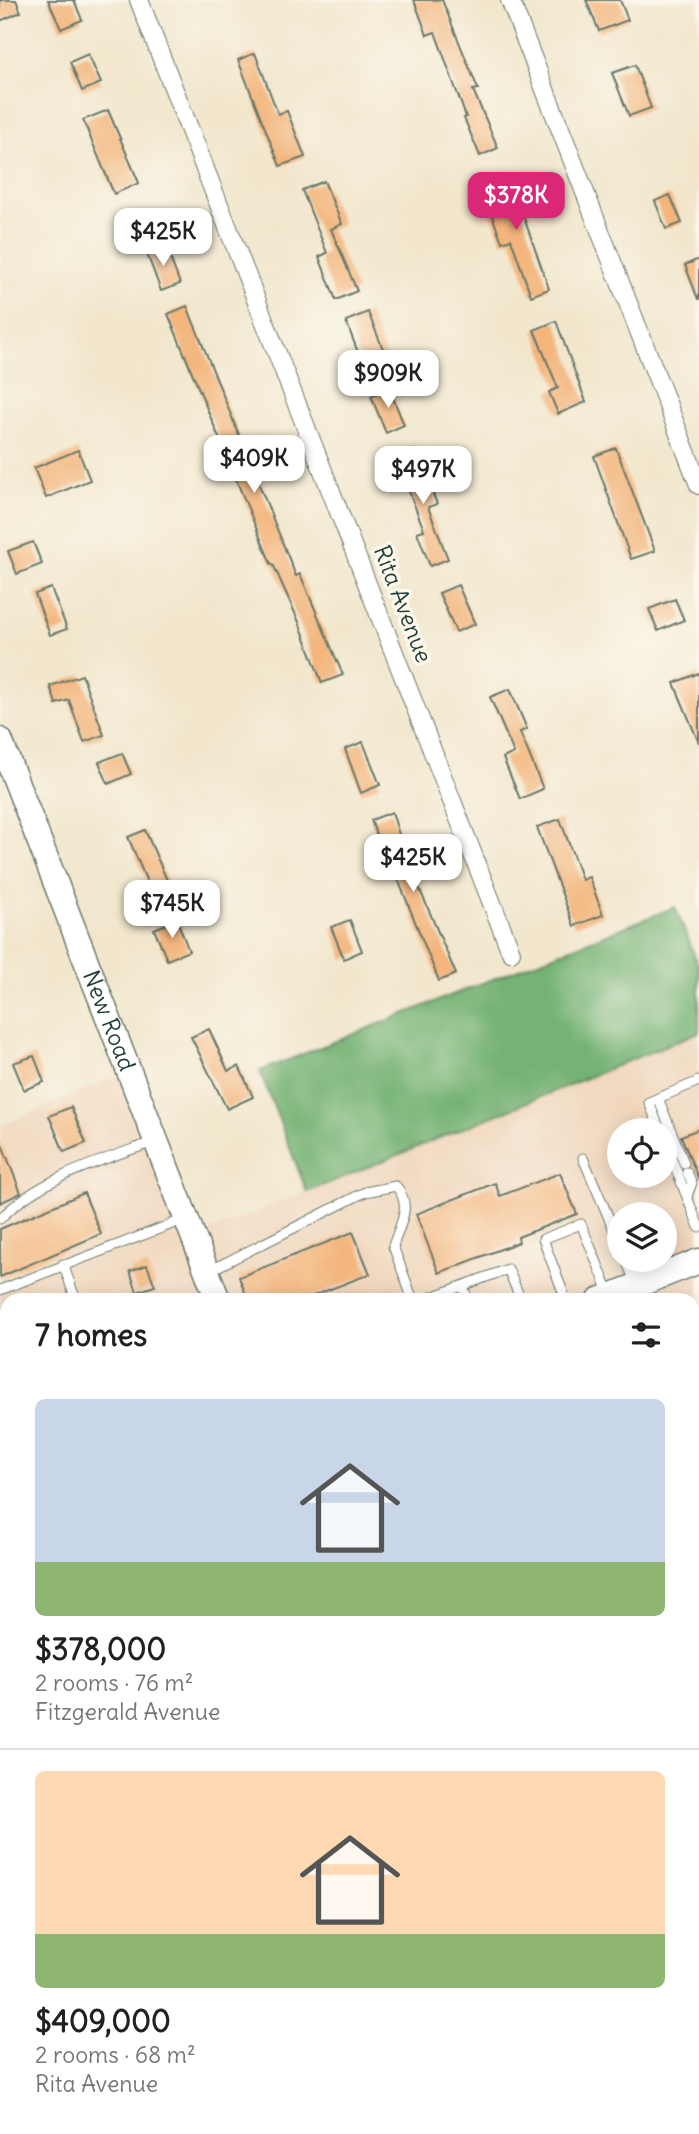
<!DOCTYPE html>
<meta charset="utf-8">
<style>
body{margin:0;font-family:Delius,sans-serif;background:#f2f2f2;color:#202124;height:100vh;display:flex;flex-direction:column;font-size:26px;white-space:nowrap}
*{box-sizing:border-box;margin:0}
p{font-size:23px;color:#757577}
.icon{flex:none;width:38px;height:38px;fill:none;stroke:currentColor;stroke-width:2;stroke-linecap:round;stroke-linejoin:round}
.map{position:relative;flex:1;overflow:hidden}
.details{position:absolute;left:0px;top:1293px;width:700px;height:842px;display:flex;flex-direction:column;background:#fff;border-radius:21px 21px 0 0;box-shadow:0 4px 18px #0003}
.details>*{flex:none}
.buttons{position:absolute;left:607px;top:1118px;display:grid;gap:14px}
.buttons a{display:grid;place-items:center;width:70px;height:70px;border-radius:50%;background:#fff;box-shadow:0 4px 18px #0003;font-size:35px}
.price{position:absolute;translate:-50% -60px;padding:0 16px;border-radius:14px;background:#fff;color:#222;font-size:23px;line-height:46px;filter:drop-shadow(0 2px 4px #0008)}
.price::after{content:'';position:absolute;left:50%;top:42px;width:21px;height:16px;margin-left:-10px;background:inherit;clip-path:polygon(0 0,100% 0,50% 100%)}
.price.on{background:#db2777;color:#fff}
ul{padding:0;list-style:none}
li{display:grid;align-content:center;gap:14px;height:371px;padding:0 35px}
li+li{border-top:2px solid #e0e0e0}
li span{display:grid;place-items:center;height:217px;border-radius:10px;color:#555}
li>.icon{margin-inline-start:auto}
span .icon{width:126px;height:126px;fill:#fffc;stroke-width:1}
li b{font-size:30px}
h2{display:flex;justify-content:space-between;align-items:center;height:84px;padding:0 35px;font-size:30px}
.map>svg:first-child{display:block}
</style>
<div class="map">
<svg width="699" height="2134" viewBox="0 0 699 2134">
<rect width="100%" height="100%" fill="#fbf7ec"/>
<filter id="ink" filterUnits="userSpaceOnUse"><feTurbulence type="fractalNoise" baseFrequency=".0143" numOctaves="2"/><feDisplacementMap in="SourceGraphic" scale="14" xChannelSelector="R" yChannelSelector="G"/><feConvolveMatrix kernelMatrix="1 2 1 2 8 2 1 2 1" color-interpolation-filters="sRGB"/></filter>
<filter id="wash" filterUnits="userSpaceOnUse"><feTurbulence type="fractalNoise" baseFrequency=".00686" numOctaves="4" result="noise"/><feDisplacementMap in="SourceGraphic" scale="28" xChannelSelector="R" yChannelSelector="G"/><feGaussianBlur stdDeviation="1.57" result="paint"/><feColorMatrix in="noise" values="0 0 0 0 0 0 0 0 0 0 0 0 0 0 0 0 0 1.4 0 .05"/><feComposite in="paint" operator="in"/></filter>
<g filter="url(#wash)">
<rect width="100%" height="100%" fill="#f2e7cd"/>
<!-- built -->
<g fill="#f0d6bc" fill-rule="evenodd">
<path d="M699,1032V1417L693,1420V1300H7V2060L0,2063V1126L129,1071L194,1237ZM620,1130H665V1176H620ZM620,1214H665V1260H620Z"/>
<polygon points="693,1432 699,1447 699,1918 693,1920"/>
<polygon points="699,2053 699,2134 536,2134 533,2128 693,2128 693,2056"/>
</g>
<!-- forest -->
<polygon fill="#74b273" stroke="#4a7854" stroke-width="2" points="675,907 699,967 699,1032 307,1192 260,1071"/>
<g id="blocks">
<!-- building -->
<g fill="#f3b57b">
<polygon points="0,0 16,0 21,12 0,21"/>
<polygon points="48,0 74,0 82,20 61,29"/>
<polygon points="414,0 442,0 478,89 473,90 498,148 480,156 464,118 466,117 435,32 427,35"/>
<polygon points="586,0 620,0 628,20 599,31"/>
<polygon points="255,53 278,114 287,111 305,157 280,166 238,60"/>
<polygon points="88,54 101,83 82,91 70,62"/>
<polygon points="635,65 651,108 629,116 612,73"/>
<polygon points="108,110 139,183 114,194 83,120"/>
<polygon points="510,178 549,289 531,296 511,239 502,242 482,189"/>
<polygon points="324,181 342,224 331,229 357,291 336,300 319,257 327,253 302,190"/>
<polygon points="670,195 682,223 666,229 655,201"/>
<polygon points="165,244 180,284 161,291 146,251"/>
<polygon points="699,259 699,299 698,299 685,265"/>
<polygon points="187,306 296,576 300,574 343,675 322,683 299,622 273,564 271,564 168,314"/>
<polygon points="368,312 387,359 364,368 346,321"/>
<polygon points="556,321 586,402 558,414 549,392 558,388 534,330"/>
<polygon points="389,388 404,425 386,433 371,396"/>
<polygon points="616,448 655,551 631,559 594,456"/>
<polygon points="78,450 90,480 46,498 34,468"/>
<polygon points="415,450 437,504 428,507 448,559 430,566 417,532 424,530 396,458"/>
<polygon points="33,542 42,564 17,574 8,551"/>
<polygon points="458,585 475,624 456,632 439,593"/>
<polygon points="51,588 67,629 50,635 35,594"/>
<polygon points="675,599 684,620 658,631 649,609"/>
<polygon points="699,673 699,743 674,683"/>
<polygon points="82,675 104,735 84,742 69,700 56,704 50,686"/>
<polygon points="510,689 527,729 520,732 543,789 520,799 503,758 514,753 490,697"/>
<polygon points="363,742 380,785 361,793 345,749"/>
<polygon points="122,753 131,774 108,784 99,762"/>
<polygon points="392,812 406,857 456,974 439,981 391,862 387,864 371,820"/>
<polygon points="560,819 582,880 589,877 603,915 574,926 537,827"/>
<polygon points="145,830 170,887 152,894 128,837"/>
<polygon points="177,920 189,951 167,960 154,929"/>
<polygon points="350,920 362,951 344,959 331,927"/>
<polygon points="209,1029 228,1071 239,1066 253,1097 227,1109 191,1037"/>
<polygon points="34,1056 44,1082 24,1090 13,1063"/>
<polygon points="71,1107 86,1143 64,1152 49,1116"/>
<polygon points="699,1129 699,1180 681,1136"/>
<polygon points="1,1142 21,1193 0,1203 0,1142"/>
<polygon points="560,1173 577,1214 518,1237 519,1242 439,1273 416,1214 495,1183 500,1196"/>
<polygon points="84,1193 101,1234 0,1277 0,1229"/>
<polygon points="353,1232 370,1274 302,1300 248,1300 239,1277"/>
<polygon points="147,1265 155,1286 137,1292 130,1271"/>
</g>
</g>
</g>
<g filter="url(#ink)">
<use href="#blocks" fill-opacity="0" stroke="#69786a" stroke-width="2"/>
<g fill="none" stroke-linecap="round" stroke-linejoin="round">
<defs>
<g id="lane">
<polyline points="658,1098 684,1163"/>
<polyline points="660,1130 649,1102 699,1081"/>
<polyline points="665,1142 699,1227"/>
<polyline points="583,1158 620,1244"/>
<polyline points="687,1196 692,1183 687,1172"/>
<path d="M0,1219C40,1178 100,1161 153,1142"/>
<polyline points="626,1260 636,1284"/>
<polyline points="63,1264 76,1300"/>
<path d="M209,1271L365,1192L396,1186C413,1206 400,1224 393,1246L413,1300"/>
<polyline points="463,1286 468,1300"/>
<polyline points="0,1290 185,1219"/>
<polyline points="424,1300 508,1269 521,1300"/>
<polyline points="566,1300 543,1239 581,1224 610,1294"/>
<polyline points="693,1317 699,1315"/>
<polyline points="0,1355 7,1353"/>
<polyline points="0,1441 7,1458"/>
<polyline points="693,1480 699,1497"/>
<polyline points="0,1489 7,1486"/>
<polyline points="693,1573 699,1589"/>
<polyline points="3,1593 7,1605"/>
<polyline points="0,1626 7,1644"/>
<polyline points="0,1686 7,1689"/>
<polyline points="0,1705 7,1702"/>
<polyline points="693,1732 699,1748"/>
<polyline points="0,1752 7,1749"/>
<polyline points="0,1800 7,1798"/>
<polyline points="0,1846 7,1843"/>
<polyline points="0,1883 7,1880"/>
<polyline points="98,2128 100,2134"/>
<polyline points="420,2128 422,2134"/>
<polyline points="585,2128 587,2134"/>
<polyline points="671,2128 673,2134"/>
<polyline points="620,2134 636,2128"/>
</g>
<g id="street">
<polyline points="139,0 511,952"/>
<polyline points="510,0 699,485"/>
<polyline points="257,2128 259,2134"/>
<polyline points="177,2134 193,2128"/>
</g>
<g id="secondary">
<path id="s1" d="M0,740L218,1300"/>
<polyline points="600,1300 699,1261"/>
<polyline points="0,1541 7,1539"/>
<polyline points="533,2128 536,2134"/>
</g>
</defs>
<!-- lane casing -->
<use href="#lane" stroke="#69786a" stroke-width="11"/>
<!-- street casing -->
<use href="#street" stroke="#69786a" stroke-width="20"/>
<!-- secondary casing -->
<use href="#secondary" stroke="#69786a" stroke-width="27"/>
<!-- lane -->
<use href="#lane" stroke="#fff" stroke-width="9"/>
<!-- street -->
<use href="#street" stroke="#fff" stroke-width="18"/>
<!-- secondary -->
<use href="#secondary" stroke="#fff" stroke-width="24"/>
</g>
</g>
<g text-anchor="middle" stroke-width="7" stroke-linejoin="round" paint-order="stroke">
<!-- street labels -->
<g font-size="23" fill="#1f3d34" stroke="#fbf7ec">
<text transform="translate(403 604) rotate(69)" y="8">Rita Avenue</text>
<text dy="8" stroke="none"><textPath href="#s1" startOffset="301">New Road</textPath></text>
</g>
</g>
</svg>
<div class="buttons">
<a><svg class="icon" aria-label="locate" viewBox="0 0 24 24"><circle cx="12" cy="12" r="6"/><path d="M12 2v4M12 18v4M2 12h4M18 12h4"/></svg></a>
<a><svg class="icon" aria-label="layers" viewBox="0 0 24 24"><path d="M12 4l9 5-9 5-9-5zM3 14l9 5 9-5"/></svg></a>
</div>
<b class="price on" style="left:516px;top:232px">$378K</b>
<b class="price" style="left:163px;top:268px">$425K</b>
<b class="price" style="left:388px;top:410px">$909K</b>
<b class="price" style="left:254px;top:495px">$409K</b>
<b class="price" style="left:423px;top:506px">$497K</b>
<b class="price" style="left:413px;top:894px">$425K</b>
<b class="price" style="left:172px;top:940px">$745K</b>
<section class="details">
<h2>7 homes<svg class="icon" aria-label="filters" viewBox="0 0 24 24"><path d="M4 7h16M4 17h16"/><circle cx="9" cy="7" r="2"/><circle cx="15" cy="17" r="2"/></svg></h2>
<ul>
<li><span style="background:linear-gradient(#c9d6e8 75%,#8fb573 0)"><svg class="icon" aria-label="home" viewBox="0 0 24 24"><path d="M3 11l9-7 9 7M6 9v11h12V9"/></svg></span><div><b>$378,000</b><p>2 rooms · 76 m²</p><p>Fitzgerald Avenue</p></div></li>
<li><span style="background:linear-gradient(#ffd9b3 75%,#8fb573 0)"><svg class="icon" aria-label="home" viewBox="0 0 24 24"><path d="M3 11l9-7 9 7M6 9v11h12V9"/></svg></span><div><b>$409,000</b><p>2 rooms · 68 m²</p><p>Rita Avenue</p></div></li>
</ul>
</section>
</div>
